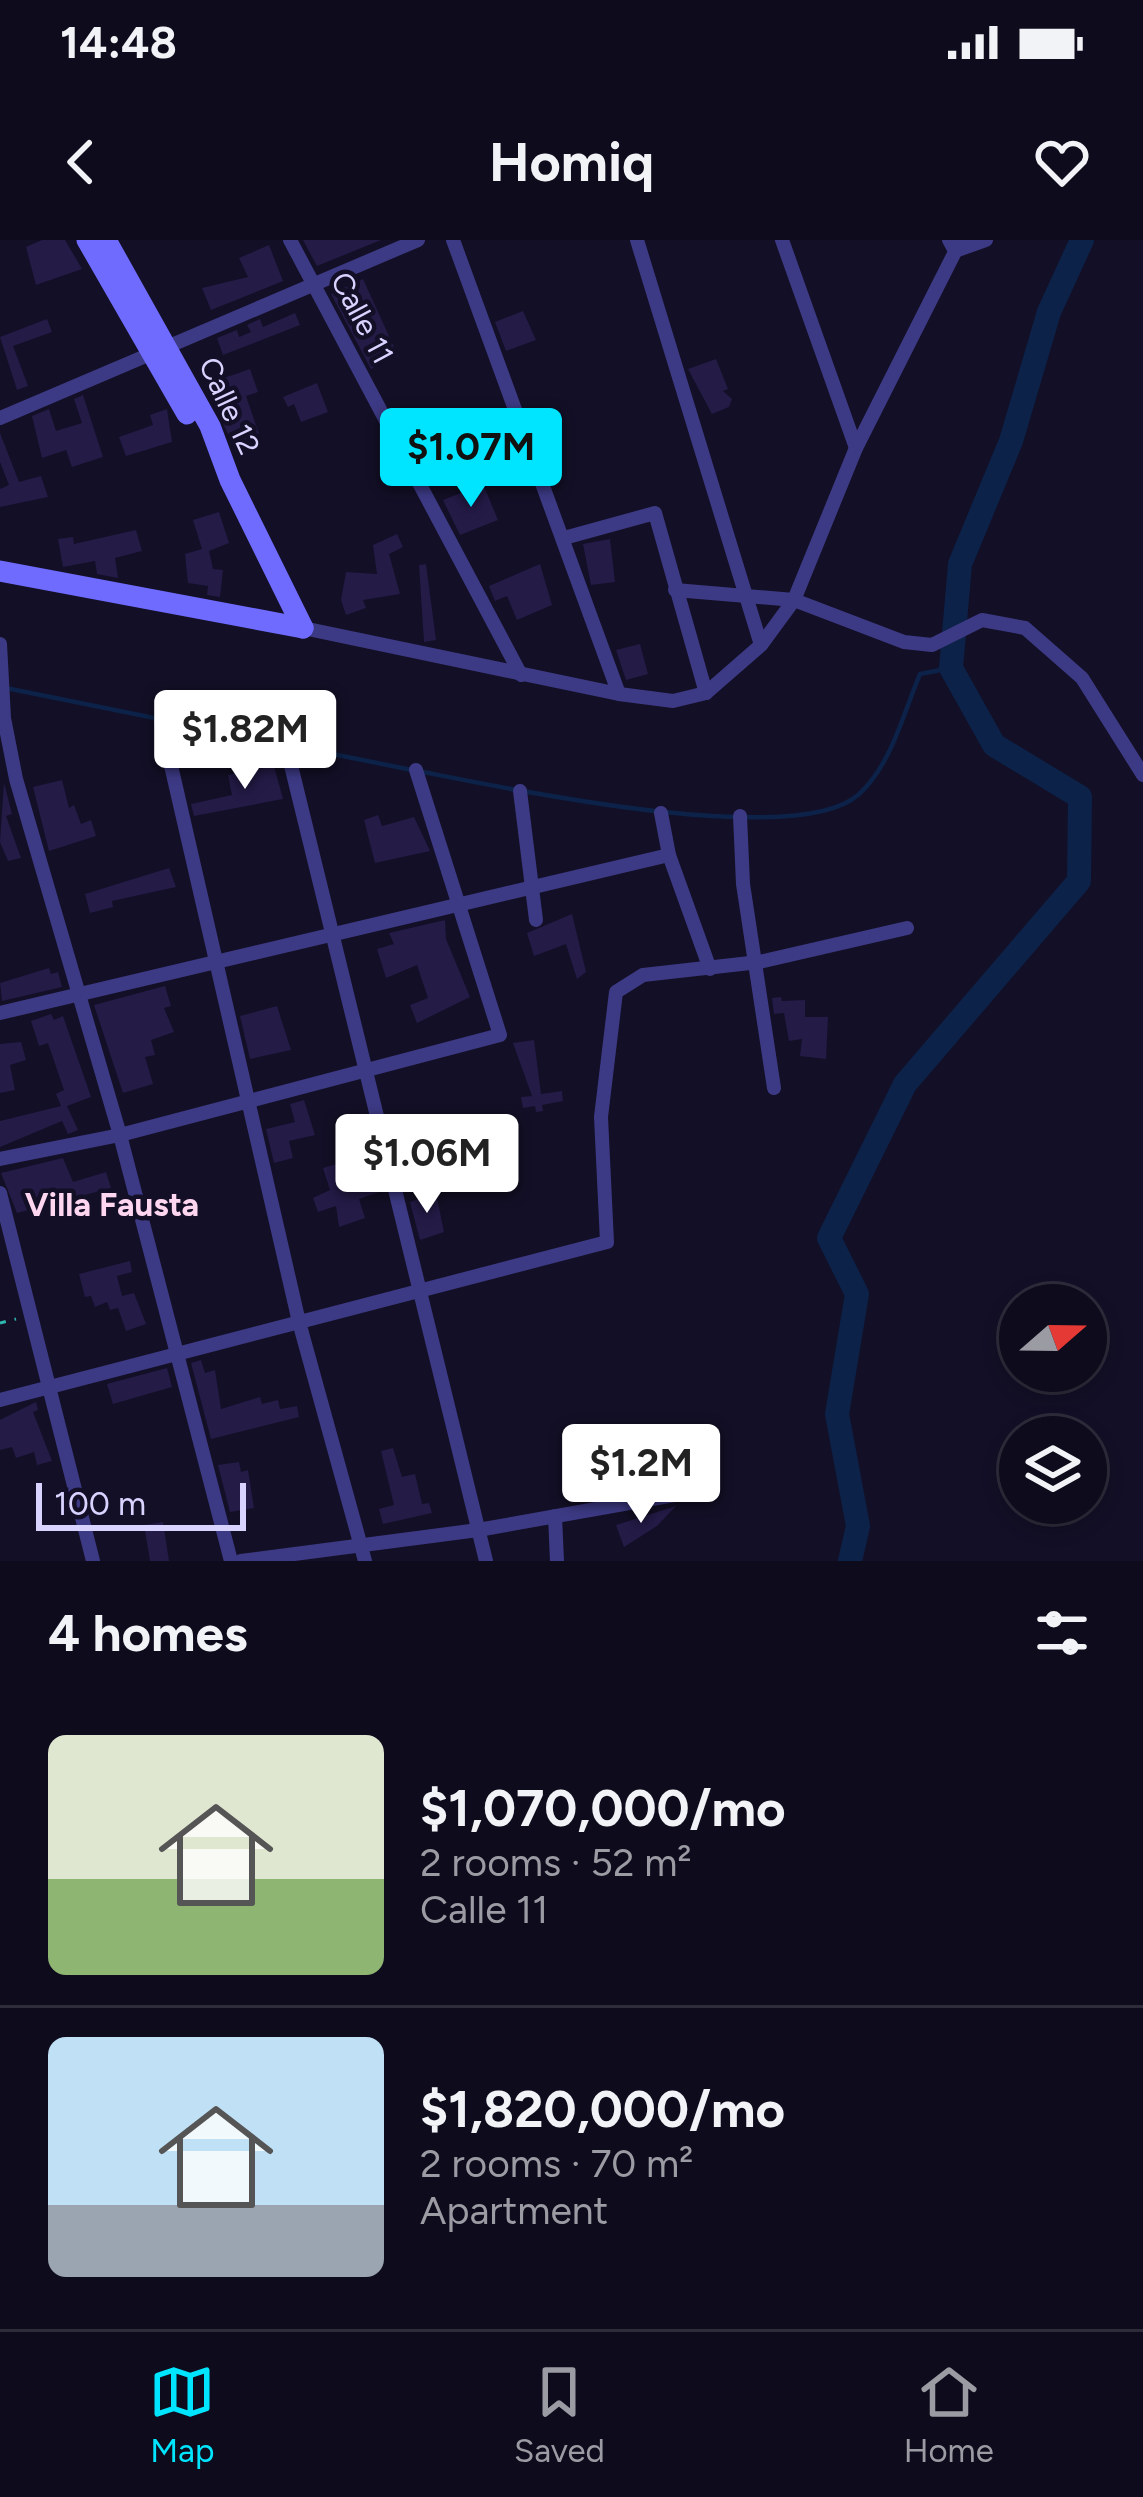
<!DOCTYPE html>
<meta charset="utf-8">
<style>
body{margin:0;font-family:Figtree,sans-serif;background:#1c1929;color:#f1f3f6;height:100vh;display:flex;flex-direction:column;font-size:45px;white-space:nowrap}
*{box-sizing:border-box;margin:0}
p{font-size:39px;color:#9b9ba3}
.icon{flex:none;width:66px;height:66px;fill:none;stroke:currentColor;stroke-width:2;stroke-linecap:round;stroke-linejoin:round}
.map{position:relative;height:1321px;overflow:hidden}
.sheet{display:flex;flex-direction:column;background:#0e0b1c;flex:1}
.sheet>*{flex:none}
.needle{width:78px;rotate:70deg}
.tools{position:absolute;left:999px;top:1044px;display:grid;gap:24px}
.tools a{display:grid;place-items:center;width:108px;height:108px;border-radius:50%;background:#0e0b1c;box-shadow:0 6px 18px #0003,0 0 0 3px #2e2b3b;font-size:60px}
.scale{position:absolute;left:36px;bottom:30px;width:210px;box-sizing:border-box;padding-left:12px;border:6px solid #d9d4ff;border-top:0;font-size:33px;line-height:42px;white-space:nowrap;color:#d9d4ff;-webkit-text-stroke:9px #130f26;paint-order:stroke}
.price{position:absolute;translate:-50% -102px;padding:0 27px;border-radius:12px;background:#fff;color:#222;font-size:39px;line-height:78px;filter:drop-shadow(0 3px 6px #0008)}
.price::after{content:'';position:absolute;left:50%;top:72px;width:36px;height:27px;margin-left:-18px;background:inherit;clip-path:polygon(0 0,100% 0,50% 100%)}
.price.selected{background:#00e5ff;color:#111}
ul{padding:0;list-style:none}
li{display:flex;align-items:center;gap:36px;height:300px;padding:0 48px}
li+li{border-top:3px solid #2e2b3b}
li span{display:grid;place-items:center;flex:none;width:336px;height:240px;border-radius:18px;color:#555}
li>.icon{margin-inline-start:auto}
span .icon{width:144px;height:144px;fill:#fffc;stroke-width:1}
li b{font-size:51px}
h2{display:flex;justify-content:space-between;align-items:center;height:144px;padding:0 48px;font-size:51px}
.status{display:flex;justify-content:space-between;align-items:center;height:84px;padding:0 60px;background:#0e0b1c;direction:ltr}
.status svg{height:33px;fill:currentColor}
header{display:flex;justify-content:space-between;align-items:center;height:156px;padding:0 48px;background:#0e0b1c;font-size:54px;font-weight:700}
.tab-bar{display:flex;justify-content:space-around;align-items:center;height:168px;border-top:3px solid #2e2b3b;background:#0e0b1c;font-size:33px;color:#9b9ba3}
.tab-bar a{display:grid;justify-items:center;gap:6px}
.tab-bar .selected{color:#00e5ff}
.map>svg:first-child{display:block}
</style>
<div class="status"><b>14:48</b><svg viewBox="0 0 49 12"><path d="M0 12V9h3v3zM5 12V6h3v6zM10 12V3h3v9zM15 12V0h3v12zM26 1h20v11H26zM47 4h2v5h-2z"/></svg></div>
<header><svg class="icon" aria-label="back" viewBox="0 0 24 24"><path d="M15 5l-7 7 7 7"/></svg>Homiq<svg class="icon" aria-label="heart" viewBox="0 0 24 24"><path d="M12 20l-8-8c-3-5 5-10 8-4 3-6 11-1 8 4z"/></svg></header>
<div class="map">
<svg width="1143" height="1321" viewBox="0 0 1143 1321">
<rect width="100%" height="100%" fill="#130f26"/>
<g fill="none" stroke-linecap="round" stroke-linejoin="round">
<!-- stream -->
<g stroke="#0c2248" stroke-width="4.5">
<polyline points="6,448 412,530"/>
<path d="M423,532C505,548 795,610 858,555C891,526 903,474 920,434L951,428"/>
</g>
<!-- river -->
<polyline stroke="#0c2248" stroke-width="24" points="850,1321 858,1286 837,1174 857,1054 829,998 905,844 1079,641 1080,557 994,505 951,428 960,324 1011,201 1049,72 1082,0"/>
</g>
<!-- building -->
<g fill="#241b47">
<polygon points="42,0 65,0 82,29 36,45 26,7"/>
<polygon points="303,0 381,0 317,26"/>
<polygon points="269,5 283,41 211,70 202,48 248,37 239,18"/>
<polygon points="363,39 398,116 371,129 331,54"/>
<polygon points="523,71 536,100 506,111 495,82"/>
<polygon points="295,73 300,85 223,115 217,98 237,90 239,97 251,92 247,85 260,79 263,87"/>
<polygon points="47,79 52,92 13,106 28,146 17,150 0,97"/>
<polygon points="716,119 728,149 723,151 732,159 729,167 712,174 688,129"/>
<polygon points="250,129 258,152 246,156 259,194 233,204 204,145"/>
<polygon points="317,143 328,172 301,182 294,164 288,167 283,157"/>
<polygon points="83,155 103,217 72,227 66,210 42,218 32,176 49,169 56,191 82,183 74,159"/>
<polygon points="167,169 172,202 126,216 119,197 153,185 150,175"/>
<polygon points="511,191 523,223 506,230 501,217 433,242 427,226 437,223 425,199 435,194 448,219"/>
<polygon points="0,193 19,242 41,236 48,257 0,267 0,249 9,245 0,222"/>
<polygon points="483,244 498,280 460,295 443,260"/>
<polygon points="219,272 229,303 209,311 213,329 223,330 220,357 207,355 208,346 188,343 185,314 202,309 193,280"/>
<polygon points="136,290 142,311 115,318 118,338 97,334 95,321 63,327 58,299 73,297 74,304"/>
<polygon points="397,294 403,307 389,314 400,354 363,360 366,368 346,375 341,360 346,332 377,334 373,305"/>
<polygon points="610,299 615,342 591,345 583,304"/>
<polygon points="426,324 436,400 424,402 419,325"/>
<polygon points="540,324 552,365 517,380 507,356 495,361 489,346"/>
<polygon points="640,404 648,434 626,440 616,410"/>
<polygon points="274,526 283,559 194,576 191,564 232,555 228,535"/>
<polygon points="62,540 69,568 74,565 81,584 91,580 96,596 49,611 33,547"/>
<polygon points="4,543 12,574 6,576 21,618 8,621 0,602"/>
<polygon points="378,575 382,586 414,577 430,611 375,623 364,580"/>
<polygon points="169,628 176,647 112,661 113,667 90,673 85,654"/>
<polygon points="572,674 586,732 577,739 566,704 534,716 527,693"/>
<polygon points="445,680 446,699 470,757 417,783 410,765 428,758 417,725 386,738 377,709 394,704 389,693"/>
<polygon points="49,728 51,734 58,732 62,747 2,761 0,743"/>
<polygon points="165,746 171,766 164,768 174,792 151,800 155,815 145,817 153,844 123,853 94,765"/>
<polygon points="781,757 782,761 805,760 805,777 828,777 826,819 800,816 802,799 789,801 784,773 774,774 772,758"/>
<polygon points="277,766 291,810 250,819 240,776"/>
<polygon points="51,774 54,780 63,776 91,857 67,866 78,890 68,894 62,881 0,907 0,881 61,866 56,854 64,850 48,803 39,806 31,781"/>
<polygon points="534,800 541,854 562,851 563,861 542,865 543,871 536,872 535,866 523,868 521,857 532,856 513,803"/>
<polygon points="21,802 26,820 10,825 15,850 0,853 0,804"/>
<polygon points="304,860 315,895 289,901 293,918 274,923 266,889 295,882 290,864"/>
<polygon points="467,893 471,904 437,916 442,929 426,935 419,915 401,921 396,905 429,897 432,906"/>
<polygon points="360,917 365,933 375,930 382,951 359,959 365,978 339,987 336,966 318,972 313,958 330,950 323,928"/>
<polygon points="63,918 73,942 106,932 111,948 17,973 1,933"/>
<polygon points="436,953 444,992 420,1000 410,962"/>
<polygon points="130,1021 132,1032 117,1036 122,1056 134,1053 146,1084 126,1091 118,1068 110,1070 107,1062 95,1067 91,1056 85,1057 79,1034"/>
<polygon points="201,1120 205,1133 215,1130 221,1169 260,1157 262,1164 278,1160 280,1169 297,1166 299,1177 211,1199 191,1123"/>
<polygon points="167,1128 172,1147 113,1164 107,1144"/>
<polygon points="36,1162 38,1170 33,1172 52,1221 37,1225 34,1212 16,1218 12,1207 0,1210 0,1180"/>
<polygon points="393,1208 402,1237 415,1234 422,1264 429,1263 432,1273 383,1284 379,1269 394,1265 381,1211"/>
<polygon points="239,1222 241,1232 248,1230 254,1268 230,1272 218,1225"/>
<polygon points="676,1266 657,1286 624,1307 616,1285"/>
<polygon points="163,1282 169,1321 150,1321 144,1285"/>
</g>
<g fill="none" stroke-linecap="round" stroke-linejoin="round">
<!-- path -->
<polyline stroke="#2fb8b0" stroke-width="3" stroke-dasharray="6 9" stroke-linecap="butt" points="0,1083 16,1079"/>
<!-- street -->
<g stroke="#3d3a85" stroke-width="14">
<polyline points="290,0 521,435"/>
<polyline points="453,0 619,454"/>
<polyline points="637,0 761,405"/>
<polyline points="782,0 856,208"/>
<polyline points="949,0 955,11 986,0"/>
<polyline points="0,178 418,0"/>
<polyline points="564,298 655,273 706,453"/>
<polyline points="675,350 794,360 904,402 932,405 982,380 1025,388 1082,438 1143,535"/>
<polyline points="303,388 619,454 673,461 706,453 761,405 794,360 856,208 961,0"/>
<polyline points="0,404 4,478 16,539 120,895 231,1321"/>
<polyline points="161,482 299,1082 365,1321"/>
<polyline points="286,505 486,1321"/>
<polyline points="520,551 536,680"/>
<polyline points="740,576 743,644 774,848"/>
<polyline points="669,615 710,729"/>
<polyline points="0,773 669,615 661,573"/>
<polyline points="0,919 120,895 500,795 416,530"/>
<polyline points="0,953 93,1321"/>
<polyline points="0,1160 607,1002 601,877 616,752 643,735 759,722 907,688"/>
<polyline points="555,1276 557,1321"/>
<polyline points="241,1321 478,1290 680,1254"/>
</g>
<!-- secondary -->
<g stroke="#6f6bff" stroke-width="21">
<polyline points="87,0 187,174"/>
<polyline points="106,0 210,186 230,240 303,388"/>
<polyline points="0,331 303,388"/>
</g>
</g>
<g text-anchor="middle" stroke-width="9" stroke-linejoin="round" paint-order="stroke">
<!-- street labels -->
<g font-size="30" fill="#d9d4ff" stroke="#130f26">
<text transform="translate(362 78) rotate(62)" y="10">Calle 11</text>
<text transform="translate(229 166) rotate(65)" y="10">Calle 12</text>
</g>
<!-- neighbourhood labels -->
<g font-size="33" font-weight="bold" fill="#ffd6f0" stroke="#130f26">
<text x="112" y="976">Villa Fausta</text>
</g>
</g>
</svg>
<div class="tools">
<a><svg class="needle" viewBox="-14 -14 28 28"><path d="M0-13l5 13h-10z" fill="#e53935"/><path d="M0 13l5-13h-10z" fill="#9b9ba3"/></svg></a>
<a><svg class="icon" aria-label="layers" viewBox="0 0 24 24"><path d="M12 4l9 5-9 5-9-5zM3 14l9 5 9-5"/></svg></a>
</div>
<div class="scale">100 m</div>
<b class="price selected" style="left:471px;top:270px">$1.07M</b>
<b class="price" style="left:245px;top:552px">$1.82M</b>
<b class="price" style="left:427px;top:976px">$1.06M</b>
<b class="price" style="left:641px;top:1286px">$1.2M</b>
</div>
<section class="sheet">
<h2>4 homes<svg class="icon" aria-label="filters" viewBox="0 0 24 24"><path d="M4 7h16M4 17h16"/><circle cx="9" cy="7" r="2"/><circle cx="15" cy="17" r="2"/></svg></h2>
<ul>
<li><span style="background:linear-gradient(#dfe7d0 60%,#8fb573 0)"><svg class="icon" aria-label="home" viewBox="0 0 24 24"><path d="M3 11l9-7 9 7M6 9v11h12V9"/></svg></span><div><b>$1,070,000/mo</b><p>2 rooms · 52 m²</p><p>Calle 11</p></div></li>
<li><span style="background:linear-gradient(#bfe0f5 70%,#9aa5b1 0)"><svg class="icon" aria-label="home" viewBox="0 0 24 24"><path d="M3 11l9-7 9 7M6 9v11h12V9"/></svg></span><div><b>$1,820,000/mo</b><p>2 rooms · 70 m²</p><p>Apartment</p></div></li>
</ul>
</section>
<nav class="tab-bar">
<a class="selected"><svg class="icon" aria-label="map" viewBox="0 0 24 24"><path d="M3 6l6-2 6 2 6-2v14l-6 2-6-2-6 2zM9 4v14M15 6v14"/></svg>Map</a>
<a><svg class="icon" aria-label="saved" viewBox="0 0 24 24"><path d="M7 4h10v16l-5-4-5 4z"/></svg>Saved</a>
<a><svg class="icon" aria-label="home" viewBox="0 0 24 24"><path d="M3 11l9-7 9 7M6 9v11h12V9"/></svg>Home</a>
</nav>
